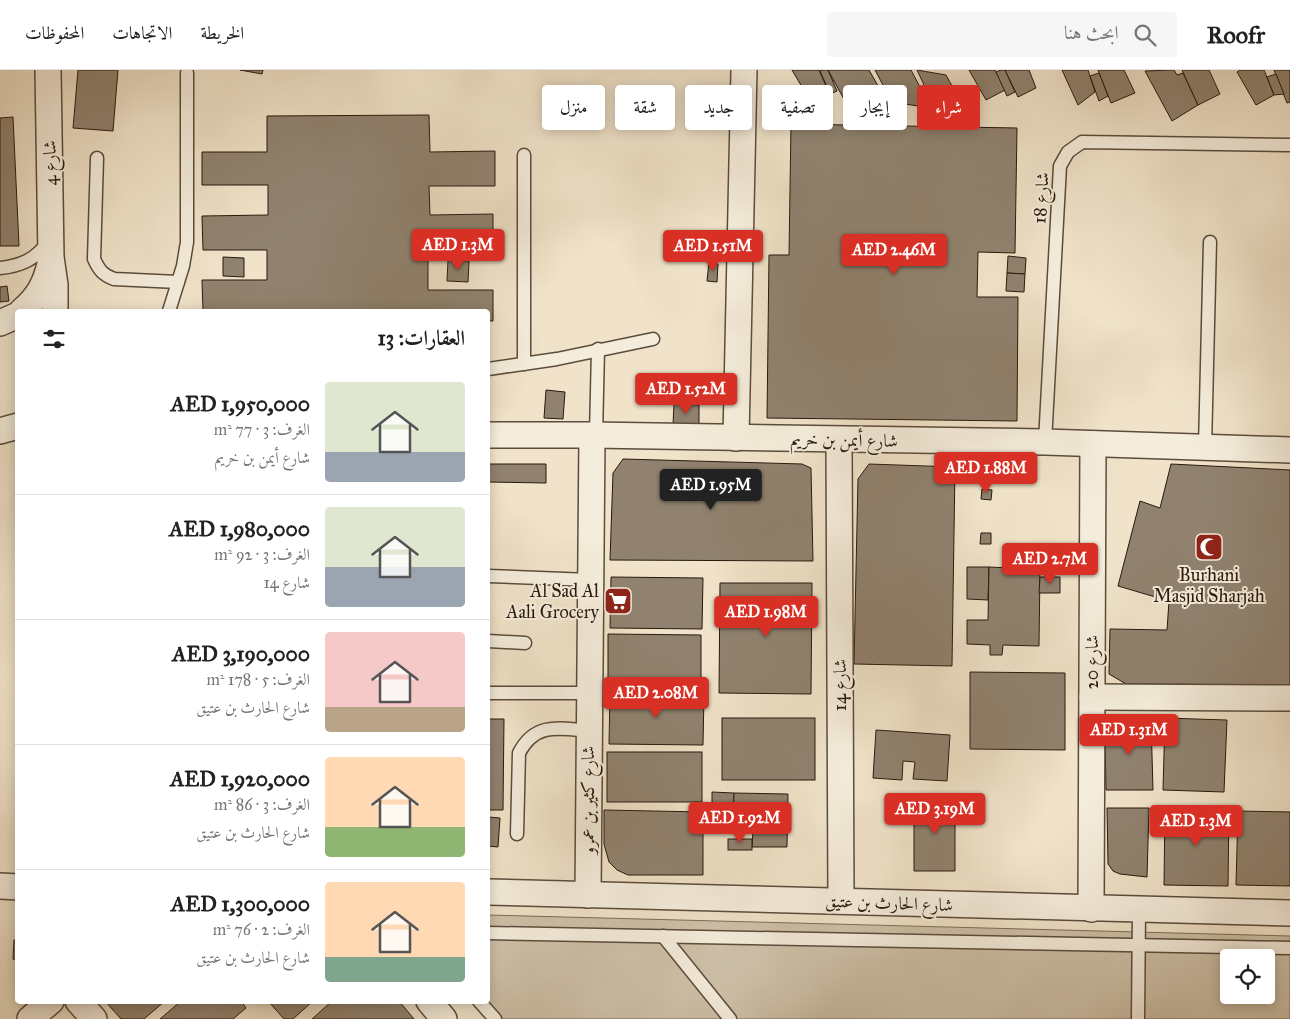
<!DOCTYPE html>
<html lang="ar">
<meta charset="utf-8">
<style>
body{margin:0;font-family:"IM FELL Great Primer",Amiri,serif;background:#f6f6f6;color:#222;direction:rtl;height:100vh;display:flex;flex-direction:column;font-size:19px;white-space:nowrap}
*{box-sizing:border-box;margin:0}
p{font-size:16px;color:#767676}
.icon{flex:none;width:28px;height:28px;fill:none;stroke:currentColor;stroke-width:2;stroke-linecap:round;stroke-linejoin:round}
.map{position:relative;flex:1;overflow:hidden;direction:ltr}
.panel{position:absolute;left:15px;top:239px;width:475px;height:695px;display:flex;flex-direction:column;background:#fff;border-radius:5px;box-shadow:0 2px 12px #0003;direction:rtl}
.panel>*{flex:none}
.hud{position:absolute;left:505px;top:15px;width:475px;height:45px;direction:rtl;display:flex;gap:10px}
.controls{position:absolute;left:1220px;top:879px;display:grid;gap:10px}
.controls a{display:grid;place-items:center;width:55px;height:55px;border-radius:5px;background:#fff;box-shadow:0 2px 12px #0003;font-size:25px}
.price{position:absolute;translate:-50% -42px;padding:0 11px;border-radius:5px;background:#d93025;color:#fff;font-size:16px;line-height:32px;filter:drop-shadow(0 1px 2px #0008)}
.price::after{content:'';position:absolute;left:50%;top:30px;width:15px;height:11px;margin-left:-8px;background:inherit;clip-path:polygon(0 0,100% 0,50% 100%)}
.price.selected{background:#222;color:#fff}
ul{padding:0;list-style:none}
li{display:flex;align-items:center;gap:15px;height:125px;padding:0 25px}
li+li{border-top:1px solid #e0e0e0}
li span{display:grid;place-items:center;flex:none;width:140px;height:100px;border-radius:5px;color:#555}
li>.icon{margin-inline-start:auto}
span .icon{width:60px;height:60px;fill:#fffc;stroke-width:1}
li b{font-size:21px}
h2{display:flex;justify-content:space-between;align-items:center;height:60px;padding:0 25px;font-size:21px}
.chip{padding:0 18px;border-radius:5px;background:#fff;box-shadow:0 2px 12px #0003;font-size:18px;line-height:45px}
.chip.selected{background:#d93025;color:#fff}
header{display:flex;align-items:center;gap:30px;box-sizing:border-box;height:70px;padding:0 25px;background:#fff;border-bottom:1px solid #e0e0e0}
header strong{font-size:24px}
nav{display:flex;gap:28px;margin-inline-start:auto;font-size:18px}
.search{width:350px;height:45px;background:#f6f6f6;display:flex;align-items:center;gap:12px;box-sizing:border-box;padding:0 18px;border-radius:5px;color:#767676;font-size:19px}
.map>svg:first-child{display:block}
</style>
<header>
<strong>Roofr</strong>
<div class="search"><svg class="icon" aria-label="search" viewBox="0 0 24 24"><circle cx="10" cy="10" r="6"/><path d="M15 15l6 6"/></svg>ابحث هنا</div>
<nav><a>الخريطة</a><a>الاتجاهات</a><a>المحفوظات</a></nav>
</header>
<div class="map">
<svg width="1290" height="949" viewBox="0 0 1290 949">
<rect width="100%" height="100%" fill="#f0e3c9"/>
<filter id="stains"><feTurbulence type="fractalNoise" baseFrequency=".004" numOctaves="4"/><feColorMatrix values="0 0 0 0 .2 0 0 0 0 .09 0 0 0 0 .02 0 0 0 .5 -.17"/></filter>
<radialGradient id="worn" r=".72"><stop offset=".6" stop-color="#630" stop-opacity="0"/><stop offset="1" stop-color="#630" stop-opacity=".3"/></radialGradient>
<!-- green -->
<path fill="#cec1a9" stroke="#7c6d5b" fill-rule="evenodd" d="M488,845L1290,866V949H487L471,931H488ZM1229,888H1266V925H1229Z"/>
<!-- building -->
<g fill="#90826f" stroke="#29190d">
<polygon points="78,0 118,0 113,61 73,58"/>
<polygon points="240,0 263,0 262,4"/>
<polygon points="792,0 819,0 827,18 809,29"/>
<polygon points="823,0 828,0 837,21 830,24 820,1"/>
<polygon points="828,0 869,0 894,44 851,42"/>
<polygon points="875,0 911,0 931,38 892,32"/>
<polygon points="917,0 946,5 957,25 933,34"/>
<polygon points="969,0 995,0 1005,20 986,30"/>
<polygon points="1001,0 1005,0 1015,22 1007,26 996,2"/>
<polygon points="1005,0 1029,0 1036,18 1018,27"/>
<polygon points="1062,0 1088,0 1095,22 1078,35"/>
<polygon points="1098,0 1124,0 1135,23 1111,33"/>
<polygon points="1174,0 1177,5 1183,3 1198,35 1172,51 1145,1"/>
<polygon points="1182,0 1209,0 1220,24 1198,35"/>
<polygon points="1240,0 1264,0 1274,25 1256,35 1237,2"/>
<polygon points="1274,0 1290,0 1290,32 1287,33"/>
<polygon points="1099,3 1108,26 1099,31 1090,6"/>
<polygon points="1276,4 1284,24 1274,25 1267,7"/>
<polygon points="429,45 430,82 495,81 495,116 429,116 430,145 493,144 493,164 428,164 428,220 493,220 493,251 488,251 488,241 203,241 202,210 267,210 267,180 203,180 202,146 268,145 268,115 202,115 202,82 267,82 267,46"/>
<polygon points="13,47 19,176 0,176 0,48"/>
<polygon points="791,54 1017,58 1015,183 978,182 977,227 1018,227 1017,351 767,348 769,185 789,185"/>
<polygon points="1008,186 1026,188 1025,204 1007,203"/>
<polygon points="223,187 244,188 244,207 223,206"/>
<polygon points="448,190 469,191 468,212 447,211"/>
<polygon points="709,192 718,194 717,212 707,211"/>
<polygon points="1007,203 1025,204 1024,222 1006,221"/>
<polygon points="7,216 9,231 0,232 0,217"/>
<polygon points="546,320 565,322 563,349 544,348"/>
<polygon points="674,334 699,335 699,356 673,355"/>
<polygon points="623,389 802,394 811,398 813,491 610,490 613,403"/>
<polygon points="488,394 546,394 546,413 488,412"/>
<polygon points="869,394 955,397 952,596 854,594 858,409"/>
<polygon points="1171,394 1290,400 1290,620 1288,620 1286,615 1126,614 1109,604 1110,559 1167,560 1169,531 1118,516 1140,431 1160,438"/>
<polygon points="982,419 992,420 991,430 981,429"/>
<polygon points="981,463 991,463 991,474 980,474"/>
<polygon points="967,497 989,497 988,530 967,529"/>
<polygon points="989,497 1010,498 1010,502 1021,502 1021,498 1040,498 1039,576 1003,575 1002,585 990,585 990,575 967,574 967,550 988,550"/>
<polygon points="611,507 703,508 702,559 610,558"/>
<polygon points="1040,507 1060,507 1060,523 1039,523"/>
<polygon points="720,513 812,513 811,624 719,623"/>
<polygon points="608,564 701,565 701,616 608,616"/>
<polygon points="970,602 1065,603 1065,680 970,679"/>
<polygon points="610,623 704,624 703,675 609,674"/>
<rect x="722" y="648" width="93" height="62"/>
<polygon points="1165,648 1227,650 1224,722 1163,720"/>
<polygon points="488,649 504,649 503,740 488,740"/>
<polygon points="1117,649 1151,649 1153,720 1106,720 1105,668"/>
<polygon points="876,660 950,665 947,711 913,709 915,692 903,691 902,710 873,708"/>
<rect x="607" y="682" width="95" height="50"/>
<polygon points="712,722 734,723 734,750 712,750"/>
<polygon points="734,723 788,724 787,777 752,777 753,761 733,761"/>
<polygon points="915,725 955,725 955,801 914,801 914,752 939,752 939,741 915,741"/>
<polygon points="1107,738 1149,738 1147,807 1120,804 1113,801 1108,794"/>
<polygon points="1165,738 1229,740 1228,816 1164,815"/>
<polygon points="604,740 703,742 703,805 628,805 617,800 609,792 604,774"/>
<polygon points="1238,741 1290,742 1290,816 1236,815"/>
<polygon points="488,747 500,748 498,777 488,776"/>
<rect x="728" y="769" width="24" height="11"/>
<polygon points="14,870 18,870 18,890 13,889"/>
<polygon points="105,931 165,931 144,949 121,949"/>
<polygon points="181,931 241,931 246,938 233,949 160,949"/>
<polygon points="268,931 313,931 293,949 284,949"/>
<polygon points="332,931 399,931 414,949 312,949"/>
</g>
<g fill="none" stroke-linecap="round" stroke-linejoin="round">
<defs>
<g id="service">
<path d="M97,88L94,189C99,200 103,205 114,209L178,212"/>
<path d="M0,198C21,196 36,189 48,172"/>
<polyline points="169,241 183,196 187,172 187,3"/>
<polyline points="524,294 524,85"/>
<polyline points="488,299 557,289 653,269"/>
<polyline points="596,365 598,279"/>
<polyline points="1045,372 1060,96 1068,82 1082,72 1290,75"/>
<polyline points="1205,377 1210,172"/>
<polyline points="488,506 590,510"/>
<polyline points="488,571 525,573"/>
<polyline points="488,623 589,623"/>
<path d="M517,764L519,683C535,652 559,658 589,661"/>
<polyline points="488,863 1290,878"/>
<polyline points="663,866 730,949"/>
<polyline points="479,931 495,949"/>
<polyline points="1138,949 1139,839"/>
</g>
<g id="minor">
<polyline points="48,0 51,187 55,215 55,241"/>
<path d="M22,241C38,227 45,215 50,194"/>
<polyline points="0,253 18,245"/>
<polyline points="0,361 18,356"/>
<polyline points="488,365 592,365 1045,372 1290,380"/>
<polyline points="736,368 744,0"/>
<polyline points="839,370 841,831"/>
<polyline points="1092,627 1290,628"/>
<polyline points="0,816 18,817"/>
<polyline points="488,822 1290,843"/>
<polyline points="588,825 592,365"/>
<polyline points="1091,839 1093,374"/>
<polyline points="78,931 94,949"/>
<polyline points="429,931 444,949"/>
<polyline points="30,949 51,931"/>
</g>
</defs>
<!-- service casing -->
<use href="#service" stroke="#5b4c3c" stroke-width="15"/>
<!-- minor casing -->
<use href="#minor" stroke="#5b4c3c" stroke-width="28"/>
<!-- service -->
<use href="#service" stroke="#f5eddc" stroke-width="12"/>
<!-- minor -->
<use href="#minor" stroke="#f5eddc" stroke-width="25"/>
</g>
<!-- icons -->
<defs>
<symbol id="mosque-square" viewBox="-11 -11 22 22"><rect x="-9" y="-9" width="18" height="18" rx="4" fill="#8f2418" stroke="#f5eddc"/><path d="M3.5-4.9A6 6 0 1 0 3.5 4.9A5 5 0 1 1 3.5-4.9Z" fill="#fff"/></symbol>
<symbol id="supermarket-square" viewBox="-11 -11 22 22"><rect x="-9" y="-9" width="18" height="18" rx="4" fill="#8f2418" stroke="#f5eddc"/><path d="M-6-5.5h2.5l.6 2H6L4.5 2H-2.5L-4.4-4H-6ZM-1.5 3.2a1.3 1.3 0 1 0 .1 0ZM3 3.2a1.3 1.3 0 1 0 .1 0Z" fill="#fff"/></symbol>
</defs>
<g fill-rule="evenodd">
<use href="#mosque-square" x="1193" y="461" width="32" height="32"/>
<use href="#supermarket-square" x="602" y="515" width="32" height="32"/>
</g>
<g text-anchor="middle" stroke-width="4" stroke-linejoin="round" paint-order="stroke">
<!-- street labels -->
<g font-size="18" fill="#29190d" stroke="#f5eddc">
<text transform="translate(50 93) rotate(-91)" y="6">شارع 4</text>
<text transform="translate(1041 128) rotate(-86)" y="6">شارع 18</text>
<text transform="translate(844 370) rotate(1)" y="6">شارع أيمن بن خريم</text>
<text transform="translate(1092 592) rotate(-90)" y="6">شارع 20</text>
<text transform="translate(840 615) rotate(-90)" y="6">شارع 14</text>
<text transform="translate(588 730) rotate(-90)" y="6">شارع كثير بن عمرو</text>
<text transform="translate(889 833) rotate(2)" y="6">شارع الحارث بن عتيق</text>
</g>
<!-- poi labels -->
<g font-size="18" fill="#29190d" stroke="#f5eddc">
<text x="1209" y="511">Burhani<tspan x="1209" dy="21">Masjid Sharjah</tspan></text>
<text x="599" y="527" text-anchor="end">Al Sad Al<tspan x="599" dy="21">Aali Grocery</tspan></text>
</g>
</g>
<rect width="100%" height="100%" filter="url(#stains)"/>
<rect width="100%" height="100%" fill="url(#worn)"/>
</svg>
<div class="controls">
<a><svg class="icon" aria-label="locate" viewBox="0 0 24 24"><circle cx="12" cy="12" r="6"/><path d="M12 2v4M12 18v4M2 12h4M18 12h4"/></svg></a>
</div>
<b class="price" style="left:458px;top:201px">AED 1.3M</b>
<b class="price" style="left:713px;top:202px">AED 1.51M</b>
<b class="price" style="left:894px;top:206px">AED 2.46M</b>
<b class="price" style="left:686px;top:345px">AED 1.52M</b>
<b class="price" style="left:986px;top:424px">AED 1.88M</b>
<b class="price selected" style="left:711px;top:441px">AED 1.95M</b>
<b class="price" style="left:1050px;top:515px">AED 2.7M</b>
<b class="price" style="left:766px;top:568px">AED 1.98M</b>
<b class="price" style="left:656px;top:649px">AED 2.08M</b>
<b class="price" style="left:1129px;top:686px">AED 1.31M</b>
<b class="price" style="left:935px;top:765px">AED 3.19M</b>
<b class="price" style="left:740px;top:774px">AED 1.92M</b>
<b class="price" style="left:1196px;top:777px">AED 1.3M</b>
<div class="hud">
<a class="chip selected">شراء</a>
<a class="chip">إيجار</a>
<a class="chip">تصفية</a>
<a class="chip">جديد</a>
<a class="chip">شقة</a>
<a class="chip">منزل</a>
</div>
<section class="panel">
<h2>العقارات: 13<svg class="icon" aria-label="filters" viewBox="0 0 24 24"><path d="M4 7h16M4 17h16"/><circle cx="9" cy="7" r="2"/><circle cx="15" cy="17" r="2"/></svg></h2>
<ul>
<li><span style="background:linear-gradient(#dfe7d0 70%,#9aa5b1 0)"><svg class="icon" aria-label="home" viewBox="0 0 24 24"><path d="M3 11l9-7 9 7M6 9v11h12V9"/></svg></span><div><b>AED 1,950,000</b><p>الغرف: 3 · 77 m²</p><p>شارع أيمن بن خريم</p></div></li>
<li><span style="background:linear-gradient(#dfe7d0 60%,#9aa5b1 0)"><svg class="icon" aria-label="home" viewBox="0 0 24 24"><path d="M3 11l9-7 9 7M6 9v11h12V9"/></svg></span><div><b>AED 1,980,000</b><p>الغرف: 3 · 92 m²</p><p>شارع 14</p></div></li>
<li><span style="background:linear-gradient(#f6c9c9 75%,#b9a48a 0)"><svg class="icon" aria-label="home" viewBox="0 0 24 24"><path d="M3 11l9-7 9 7M6 9v11h12V9"/></svg></span><div><b>AED 3,190,000</b><p>الغرف: 5 · 178 m²</p><p>شارع الحارث بن عتيق</p></div></li>
<li><span style="background:linear-gradient(#ffd9b3 70%,#8fb573 0)"><svg class="icon" aria-label="home" viewBox="0 0 24 24"><path d="M3 11l9-7 9 7M6 9v11h12V9"/></svg></span><div><b>AED 1,920,000</b><p>الغرف: 3 · 86 m²</p><p>شارع الحارث بن عتيق</p></div></li>
<li><span style="background:linear-gradient(#ffd9b3 75%,#7fa58c 0)"><svg class="icon" aria-label="home" viewBox="0 0 24 24"><path d="M3 11l9-7 9 7M6 9v11h12V9"/></svg></span><div><b>AED 1,300,000</b><p>الغرف: 2 · 76 m²</p><p>شارع الحارث بن عتيق</p></div></li>
</ul>
</section>
</div>
